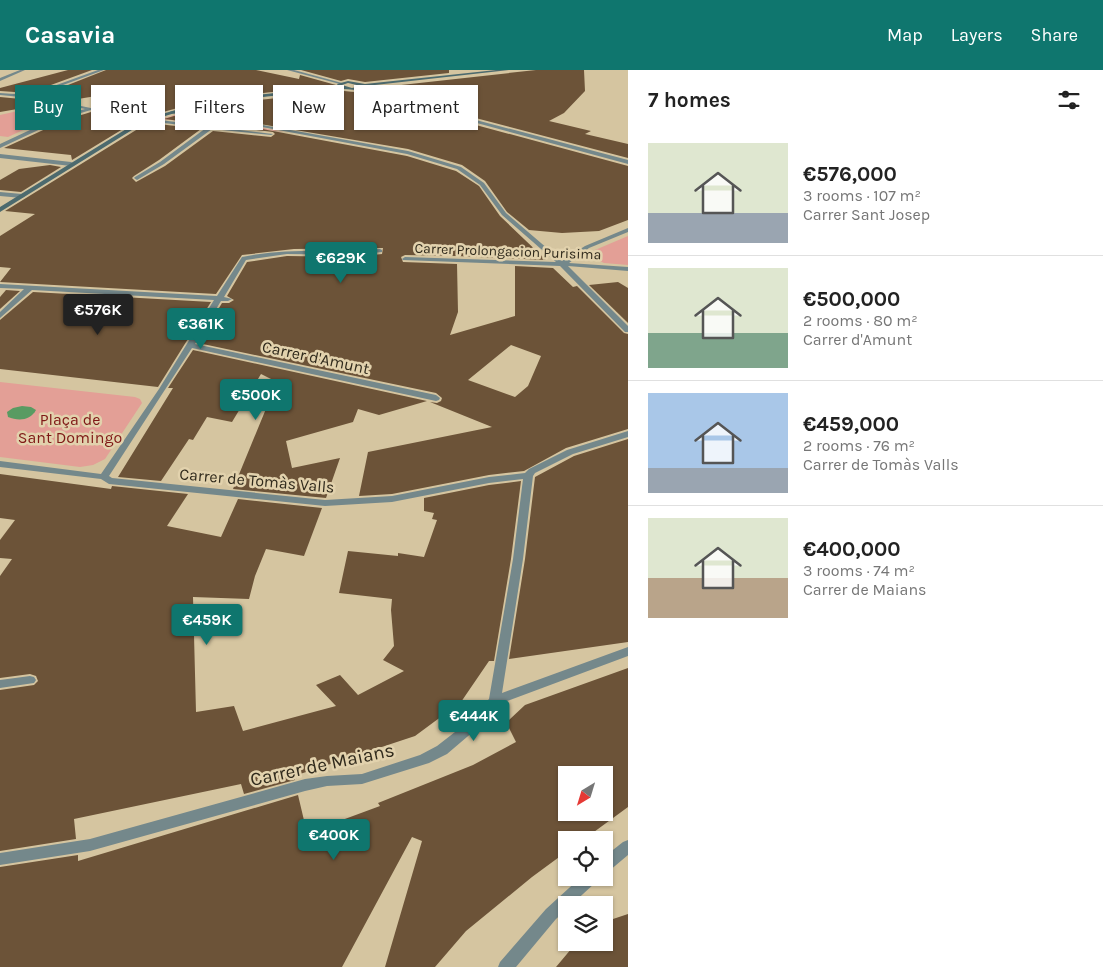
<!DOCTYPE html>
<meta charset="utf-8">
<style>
body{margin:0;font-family:Karla,sans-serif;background:#f2f2f2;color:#222;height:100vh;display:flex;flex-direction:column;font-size:19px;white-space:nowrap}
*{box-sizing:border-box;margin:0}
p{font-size:16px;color:#767676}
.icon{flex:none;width:28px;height:28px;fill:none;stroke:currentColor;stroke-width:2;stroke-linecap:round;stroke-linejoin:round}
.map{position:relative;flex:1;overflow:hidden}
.panel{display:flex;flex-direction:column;background:#fff;width:475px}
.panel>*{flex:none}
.hud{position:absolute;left:15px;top:15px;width:475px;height:45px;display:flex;gap:10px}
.needle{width:32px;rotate:218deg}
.buttons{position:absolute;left:558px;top:696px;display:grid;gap:10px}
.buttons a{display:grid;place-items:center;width:55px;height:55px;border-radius:0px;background:#fff;box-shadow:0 1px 4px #0004;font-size:25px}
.price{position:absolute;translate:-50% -42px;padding:0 11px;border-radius:5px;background:#0f766e;color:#fff;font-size:16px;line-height:32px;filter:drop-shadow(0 1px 2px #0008)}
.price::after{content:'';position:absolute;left:50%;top:30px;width:15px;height:11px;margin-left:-8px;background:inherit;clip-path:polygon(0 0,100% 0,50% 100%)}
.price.current{background:#222;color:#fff}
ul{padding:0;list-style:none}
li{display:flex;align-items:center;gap:15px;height:125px;padding:0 20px}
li+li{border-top:1px solid #e0e0e0}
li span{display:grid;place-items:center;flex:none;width:140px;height:100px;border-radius:0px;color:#555}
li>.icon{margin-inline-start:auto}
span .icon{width:60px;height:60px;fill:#fffc;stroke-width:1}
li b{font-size:21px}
h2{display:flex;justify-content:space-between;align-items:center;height:60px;padding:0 20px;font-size:21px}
.chip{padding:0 18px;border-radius:0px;background:#fff;box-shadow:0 1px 4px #0004;font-size:18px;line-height:45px}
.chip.current{background:#0f766e;color:#fff}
header{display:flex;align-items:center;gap:30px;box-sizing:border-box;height:70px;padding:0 25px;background:#0f766e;color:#fff}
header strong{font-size:24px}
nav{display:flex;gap:28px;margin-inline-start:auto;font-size:18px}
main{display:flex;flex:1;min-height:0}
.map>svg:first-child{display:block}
</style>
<header>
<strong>Casavia</strong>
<nav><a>Map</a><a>Layers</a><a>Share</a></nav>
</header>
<main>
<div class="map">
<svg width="628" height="897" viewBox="0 0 628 897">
<rect width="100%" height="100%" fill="#d5c5a0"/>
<!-- green -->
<g fill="#e39f96">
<polygon points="43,32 76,39 56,45 8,67 0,66 0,45 18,41"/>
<polygon points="175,45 210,48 284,62 162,49"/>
<polygon points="628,166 628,195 604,193 591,187 595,180"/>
<polygon points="0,312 135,327 140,329 142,333 105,389 93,395 80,397 0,387"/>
</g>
<!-- water -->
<path fill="#599b62" d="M22,336L31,337L36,340C30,351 18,351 8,347L7,342L13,338Z"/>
<!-- building -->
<g fill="#6c5338" fill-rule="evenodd">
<polygon points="68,0 92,0 29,23 0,21 0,18"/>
<polygon points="106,0 256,0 299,9 300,5 336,15 236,26 185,36 152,45 134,45 91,36 120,22 66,31 40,26"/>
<polygon points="301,0 449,0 449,3 365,12 348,9 341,11"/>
<polygon points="536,0 584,0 585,21 564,43 549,51 591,61 585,64 628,74 628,88 365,19"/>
<polygon points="344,21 354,22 628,96 628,150 599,161 562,163 529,160 507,142 485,111 462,95 408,79 189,42 241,32"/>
<polygon points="0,27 42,31 52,33 0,42"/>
<polygon points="91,42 136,51 72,90 71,85 4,78 65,50"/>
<path d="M174,46L235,54L407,86L456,101L479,116L500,146L546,190L457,186L405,185L401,187L403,192L457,194L458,242L450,265L515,246V196L553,198L573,217L577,216L624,263L628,264V359L566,378L524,401L489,405L392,424L359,426L368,382L492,357L430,332L437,333L441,331L442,328L436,323L198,273L222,233H229L234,230L227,226L247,192L287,186L354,187L382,184L383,178L294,179L242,185L216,224L0,212L11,198L0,197V166L35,144L5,141L141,57L150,53L201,59L159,90L134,106L132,108L136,112L165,96L213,61L271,67L275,64L273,62L164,49ZM511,275L541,286L528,316L515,327L468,310Z"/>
<polygon points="50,95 61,97 21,122 0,120 0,110 19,99"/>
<polygon points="618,212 628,218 628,253 589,215"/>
<polygon points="6,220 20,221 0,239 0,227"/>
<polygon points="33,222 211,232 158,317 0,299 0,250"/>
<polygon points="193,280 427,331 379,345 358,339 353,352 286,371 292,398 340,388 326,428 233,419 277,312 261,304 232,352 207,347 193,370 189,369 161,411 118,407 173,318 168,318"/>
<polygon points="628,369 628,572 509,589 525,489 535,407 574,386"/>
<polygon points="0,404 111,419 112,416 188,424 167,456 221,467 238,429 322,438 304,486 266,479 255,506 249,529 193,527 196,642 234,636 243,661 336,636 316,615 340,605 358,625 404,601 383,590 394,576 391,540 392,529 339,523 348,481 398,486 398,483 424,487 437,450 432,449 434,443 424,441 424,428 489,415 521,411 511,489 494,591 489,591 461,632 415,666 294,706 295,710 244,724 241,714 74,749 76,769 0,781 0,620 34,615 38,611 36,606 30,604 0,608 0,506 12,489 0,488 0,470 15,450 0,448"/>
<path d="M628,598V737L583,770H566V782L532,807L466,861L435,897H385L422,771L412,767L342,897H0V797L78,785V791L298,725L307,763L380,736L378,733L473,695L516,672L508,656L509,650L525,635ZM566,705H604V742H566Z"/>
<polygon points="628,844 628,897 556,897 577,872 604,872 604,852"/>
</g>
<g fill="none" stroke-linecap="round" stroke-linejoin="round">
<!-- street -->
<g fill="#74888b" fill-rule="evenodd">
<polygon points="20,0 25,0 0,11 0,8"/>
<polygon points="98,0 104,0 33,26 134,47 151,47 153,48 152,49 273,64 271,65 212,59 164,94 137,110 134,108 135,107 160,92 206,58 147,51 145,49 134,49 91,40 64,48 0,78 0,74 60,46 85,39 42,29 0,25 0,23 29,25"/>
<polygon points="287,0 294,0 342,13 340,14"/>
<polygon points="355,18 628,90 628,94 355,20"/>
<polygon points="171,41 235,50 408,81 461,97 484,113 506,143 562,191 585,176 628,158 628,162 589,178 569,193 628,197 628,201 568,196 628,256 628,262 625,262 560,196 403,190 402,189 405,187 556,192 502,145 480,115 457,99 407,84 235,52 169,43"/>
<polygon points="0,84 71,92 74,94 71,96 0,88"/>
<polygon points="0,122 22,124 25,126 22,128 0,126"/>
<path d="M380,179L382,180V182L354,185L287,184L246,190L224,227L232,229L228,231H221L195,274L436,325L440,328L439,330L436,331L192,278L109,406L112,408L325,430L392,426L489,407L525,403L529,399L567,380L628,361V367L573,384L535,403L533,406L523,489L502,623L628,577V586L499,634L474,661L447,684L429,693L362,714L327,716L305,721L90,781L0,795V783L90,769L305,709L327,706L362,704L420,685L437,676L464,655L489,629L513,489L523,409L489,413L392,432L325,436L109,414L101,409L0,397V391L101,404L159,319L214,230L32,220L0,248V242L24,219L0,218V214L217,226L242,187C288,177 334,183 380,179Z"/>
<polygon points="30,606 34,607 36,610 34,613 0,618 0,610"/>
<polygon points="628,770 628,785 609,801 604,802 604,787 623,772"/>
<polygon points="580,808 597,808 595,813 571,835 566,835 566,840 556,849 516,897 498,897 500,892 546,839"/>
</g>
<!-- secondary -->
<path fill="#4c6a6e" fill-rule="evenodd" d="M496,0H509L366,16L356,20L344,19C275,26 205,29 140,55L0,142V137L136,53C201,28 270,23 339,17L337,14L348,11L365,14ZM348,13L361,16L352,18L342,15Z"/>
</g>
<g text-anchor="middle" stroke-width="5" stroke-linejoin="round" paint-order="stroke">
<!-- far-street labels -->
<g font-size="14" fill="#302a1c" stroke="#e2d2ad">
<text transform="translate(508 181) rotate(2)" y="5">Carrer Prolongacion Purisima</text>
</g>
<!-- street labels -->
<g font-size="16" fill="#302a1c" stroke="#e2d2ad">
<text transform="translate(316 287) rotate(12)" y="6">Carrer d'Amunt</text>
<text transform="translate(257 410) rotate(5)" y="6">Carrer de Tomàs Valls</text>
</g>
<!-- park labels -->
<g font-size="16" fill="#7f1816" stroke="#e2d2ad">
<text x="70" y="355">Plaça de<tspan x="70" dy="18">Sant Domingo</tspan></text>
</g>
<!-- near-street labels -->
<g font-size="19" fill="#302a1c" stroke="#e2d2ad">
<text transform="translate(322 694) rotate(-12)" y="7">Carrer de Maians</text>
</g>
</g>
</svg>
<div class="buttons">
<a><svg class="needle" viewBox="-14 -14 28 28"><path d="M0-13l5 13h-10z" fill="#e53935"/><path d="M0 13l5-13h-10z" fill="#767676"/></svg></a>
<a><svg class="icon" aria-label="locate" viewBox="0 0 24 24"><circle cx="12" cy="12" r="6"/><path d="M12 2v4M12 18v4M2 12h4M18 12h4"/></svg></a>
<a><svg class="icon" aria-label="layers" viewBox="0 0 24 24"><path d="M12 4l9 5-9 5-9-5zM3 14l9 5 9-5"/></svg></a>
</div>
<b class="price" style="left:341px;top:214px">€629K</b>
<b class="price current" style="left:98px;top:266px">€576K</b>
<b class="price" style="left:201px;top:280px">€361K</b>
<b class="price" style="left:256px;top:351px">€500K</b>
<b class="price" style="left:207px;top:576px">€459K</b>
<b class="price" style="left:474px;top:672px">€444K</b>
<b class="price" style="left:334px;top:791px">€400K</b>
<div class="hud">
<a class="chip current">Buy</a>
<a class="chip">Rent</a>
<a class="chip">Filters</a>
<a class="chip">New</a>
<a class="chip">Apartment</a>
</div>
</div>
<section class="panel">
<h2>7 homes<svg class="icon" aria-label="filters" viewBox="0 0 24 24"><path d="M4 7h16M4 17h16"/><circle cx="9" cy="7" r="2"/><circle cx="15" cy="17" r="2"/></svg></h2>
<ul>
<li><span style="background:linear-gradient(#dfe7d0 70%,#9aa5b1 0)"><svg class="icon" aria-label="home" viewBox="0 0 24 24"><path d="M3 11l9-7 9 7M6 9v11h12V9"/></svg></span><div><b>€576,000</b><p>3 rooms · 107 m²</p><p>Carrer Sant Josep</p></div></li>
<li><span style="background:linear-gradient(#dfe7d0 65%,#7fa58c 0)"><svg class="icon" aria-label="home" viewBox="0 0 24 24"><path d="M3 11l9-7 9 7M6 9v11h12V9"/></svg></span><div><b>€500,000</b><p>2 rooms · 80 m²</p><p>Carrer d'Amunt</p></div></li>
<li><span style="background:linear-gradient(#a9c7e8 75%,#9aa5b1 0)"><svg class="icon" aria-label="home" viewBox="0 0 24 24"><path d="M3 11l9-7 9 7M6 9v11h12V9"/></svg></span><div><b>€459,000</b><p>2 rooms · 76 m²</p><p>Carrer de Tomàs Valls</p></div></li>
<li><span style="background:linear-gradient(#dfe7d0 60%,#b9a48a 0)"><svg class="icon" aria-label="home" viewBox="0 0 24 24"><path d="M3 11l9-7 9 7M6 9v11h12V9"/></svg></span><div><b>€400,000</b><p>3 rooms · 74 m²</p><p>Carrer de Maians</p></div></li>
</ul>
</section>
</main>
